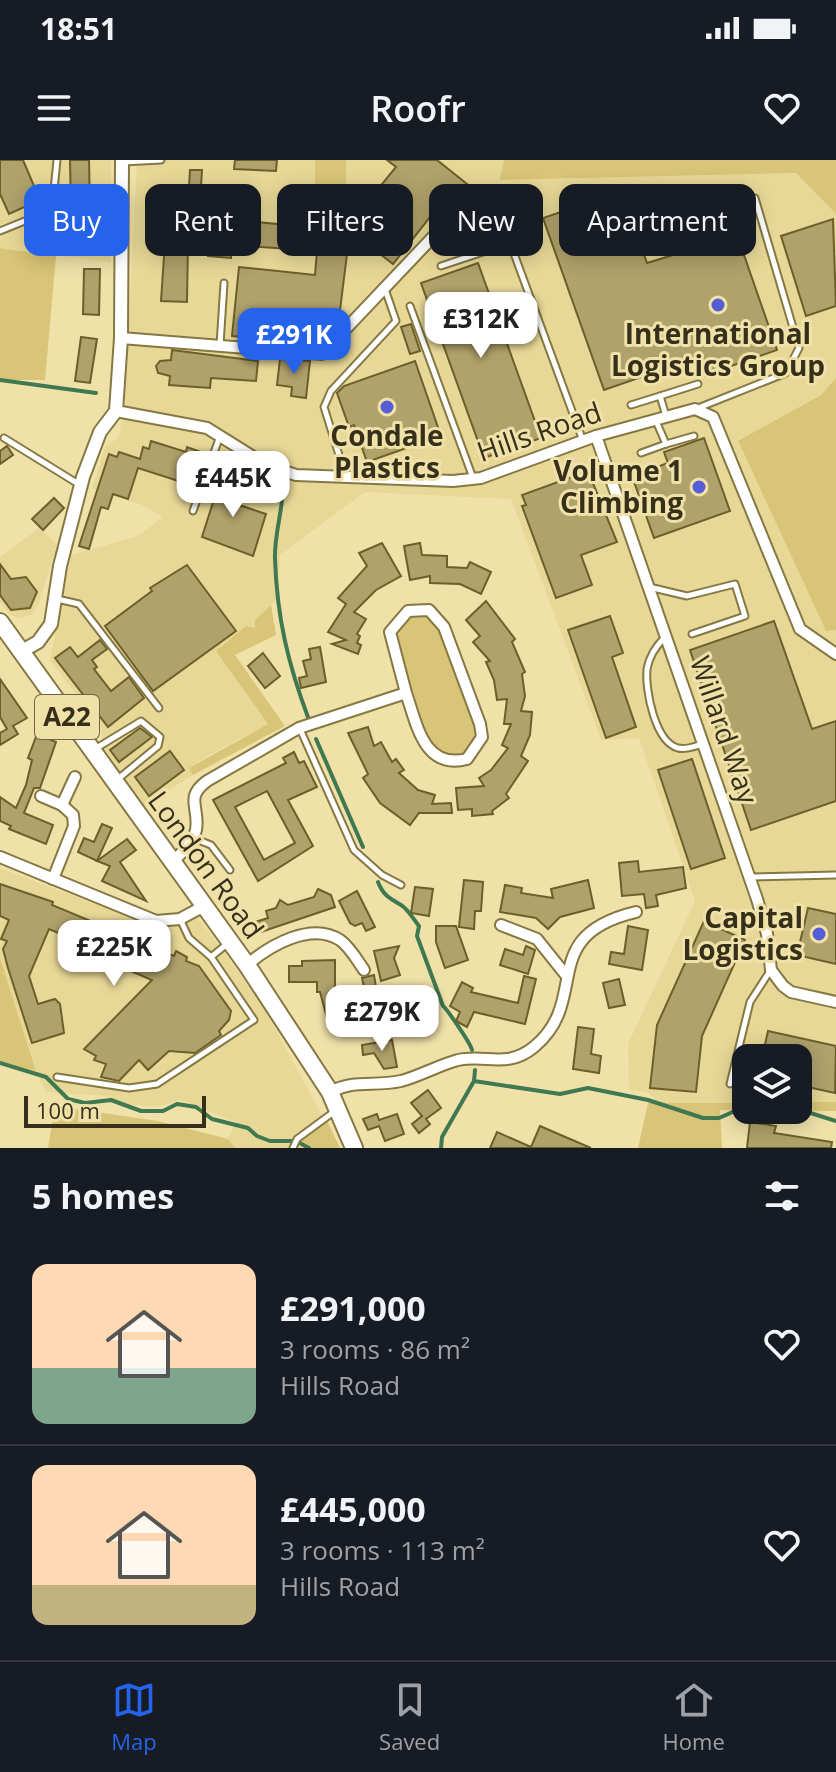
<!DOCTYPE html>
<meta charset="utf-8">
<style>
body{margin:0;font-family:"Open Sans",sans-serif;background:#20242c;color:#f1f3f6;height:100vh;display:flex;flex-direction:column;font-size:30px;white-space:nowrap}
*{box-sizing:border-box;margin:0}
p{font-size:26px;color:#9ea1a6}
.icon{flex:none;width:44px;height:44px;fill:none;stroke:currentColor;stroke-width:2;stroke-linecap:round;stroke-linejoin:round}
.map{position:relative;height:988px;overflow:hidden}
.side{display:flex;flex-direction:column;background:#171b24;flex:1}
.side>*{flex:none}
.top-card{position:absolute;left:24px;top:24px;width:788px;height:72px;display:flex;gap:16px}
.fabs{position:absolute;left:732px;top:884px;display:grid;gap:16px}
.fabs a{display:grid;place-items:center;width:80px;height:80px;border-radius:16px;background:#171b24;box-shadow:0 4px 20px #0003;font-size:40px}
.scale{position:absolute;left:24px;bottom:20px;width:182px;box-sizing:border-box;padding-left:8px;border:4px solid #36301a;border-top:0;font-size:22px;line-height:28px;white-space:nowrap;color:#36301a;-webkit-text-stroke:6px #f0e1a9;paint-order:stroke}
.price{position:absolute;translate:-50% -68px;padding:0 18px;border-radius:16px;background:#fff;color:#222;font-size:26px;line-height:52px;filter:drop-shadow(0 2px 4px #0008)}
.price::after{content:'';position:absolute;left:50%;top:48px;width:24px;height:18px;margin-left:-12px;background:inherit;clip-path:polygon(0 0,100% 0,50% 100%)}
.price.selected{background:#2563eb;color:#fff}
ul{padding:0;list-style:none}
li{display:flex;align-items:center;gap:24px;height:200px;padding:0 32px}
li+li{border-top:2px solid #363941}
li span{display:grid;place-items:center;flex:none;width:224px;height:160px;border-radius:16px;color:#555}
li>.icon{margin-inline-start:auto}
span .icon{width:96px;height:96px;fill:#fffc;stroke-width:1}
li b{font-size:34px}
h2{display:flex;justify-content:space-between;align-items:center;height:96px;padding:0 32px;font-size:34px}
.tag{padding:0 28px;border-radius:16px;background:#171b24;box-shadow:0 4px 20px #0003;font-size:28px;line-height:72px}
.tag.selected{background:#2563eb;color:#fff}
.status{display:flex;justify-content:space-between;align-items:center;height:56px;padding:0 40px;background:#171b24;direction:ltr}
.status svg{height:22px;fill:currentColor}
header{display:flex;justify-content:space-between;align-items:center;height:104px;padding:0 32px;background:#171b24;font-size:36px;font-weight:600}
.dock{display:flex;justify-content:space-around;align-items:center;height:112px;border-top:2px solid #363941;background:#171b24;font-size:22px;color:#9ea1a6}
.dock a{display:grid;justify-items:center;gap:4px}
.dock .selected{color:#2563eb}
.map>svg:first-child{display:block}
</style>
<div class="status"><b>18:51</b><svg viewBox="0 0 49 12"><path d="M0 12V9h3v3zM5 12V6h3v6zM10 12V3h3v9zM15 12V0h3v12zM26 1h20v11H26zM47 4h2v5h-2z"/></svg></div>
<header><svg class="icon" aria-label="menu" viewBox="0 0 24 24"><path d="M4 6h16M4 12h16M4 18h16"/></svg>Roofr<svg class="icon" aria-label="heart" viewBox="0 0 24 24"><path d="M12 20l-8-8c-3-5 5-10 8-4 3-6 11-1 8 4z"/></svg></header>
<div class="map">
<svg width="836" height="988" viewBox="0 0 836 988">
<rect width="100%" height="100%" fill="#f0e1a9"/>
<!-- built -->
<g fill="#e8d897">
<polygon points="0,0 111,0 111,102 0,88"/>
<polygon points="137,0 504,0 501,20 796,13 836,54 836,218 821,235 738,282 826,471 836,470 836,942 798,942 798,898 746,898 746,943 659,944 649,933 629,929 628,884 695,741 639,578 601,580 511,339 365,332 280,395 278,438 256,460 255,468 246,467 217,492 268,564 209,595 189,608 193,615 144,646 103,588 101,567 50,500 71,395 138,376 163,357 140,344 92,329 105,287 119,277 125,240"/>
<polygon points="39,368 57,384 38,446 31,455 20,458 10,455 0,442 0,397"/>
<polygon points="0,708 153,766 173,767 197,756 260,841 340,988 235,988 228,979 236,962 181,940 157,947 131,945 106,936 46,932 36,911 0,798"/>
</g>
<!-- green -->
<g fill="#d9c577">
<polygon points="315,0 346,0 346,48 315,47"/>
<polygon points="504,0 836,0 836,54 796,13 500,20"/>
<polygon points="0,88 56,96 45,220 0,220"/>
<polygon points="836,218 836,470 826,471 738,281 821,235"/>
<polygon points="271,445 276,475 235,495 285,566 193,615 189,608 268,564 216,491 246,466 255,468 255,460"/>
<path d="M419,454L437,462L477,567L470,591L453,597L442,595L427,579L394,480C397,465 404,457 419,454Z"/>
<polygon points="0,798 36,911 0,903"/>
<polygon points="798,942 836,942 836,951 720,950 722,988 638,988 648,943 746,943 746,950 798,950"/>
<polygon points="55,946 158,961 228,979 235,988 48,988"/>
<polygon points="327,961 340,988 312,988 301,982"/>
</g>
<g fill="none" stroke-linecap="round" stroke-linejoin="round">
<!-- stream -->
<g stroke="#407951" stroke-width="4">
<polyline points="0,220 96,233"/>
<path d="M283,326C283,350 274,375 275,399C277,458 288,504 309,560"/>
<polyline points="316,579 363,687"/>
<path d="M378,722C383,735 389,738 401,745C408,749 414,760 419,766L417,776L443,846C447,849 471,884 472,890"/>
<polyline points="0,903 46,917 68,939 85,943 111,940 141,951 163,951 177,944 196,947 212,959 248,968 257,976 270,981 296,981 309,988"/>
<polyline points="475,910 474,921 560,934 588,928 648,940 703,958 719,958 735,951 770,956 789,950"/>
<polyline points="798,949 836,961"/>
<polyline points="441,988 442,977 474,921"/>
</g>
</g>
<!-- building -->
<g fill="#b0a26b" stroke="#6c5f2a" stroke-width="2" fill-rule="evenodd">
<polygon points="0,0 23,0 40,40 9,54 0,34"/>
<polygon points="70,0 89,0 90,49 71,49"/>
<polygon points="235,0 277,0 276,11 234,9"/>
<polygon points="387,0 437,0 487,40 480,49 472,35 462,35 453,28 393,104 353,73 354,64 376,66 355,51 369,32 374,34 396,7"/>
<polygon points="190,10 202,10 201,27 189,27"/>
<polygon points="622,31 647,103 673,95 668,81 709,67 714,80 736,72 777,190 700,217 693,199 604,230 543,58"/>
<polygon points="155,53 300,66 301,59 335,62 332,93 347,94 338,166 328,169 327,176 306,174 307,169 270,165 269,179 232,176 239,107 315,115 317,91 231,85 231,98 208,96 209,83 188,82 187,142 161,141 165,81 154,80"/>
<polygon points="833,59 836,146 806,156 781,76"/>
<polygon points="478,103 541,278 484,298 421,123"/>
<polygon points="84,109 100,109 99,155 83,154"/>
<polygon points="411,164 420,191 410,194 401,167"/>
<polygon points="81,177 97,179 90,223 75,221"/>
<polygon points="172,190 258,201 256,221 211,218 210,228 169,225 170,216 158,213 156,206 160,201 171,200"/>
<polygon points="280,199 310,201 306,238 291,236 292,227 277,225"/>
<polygon points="415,201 441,276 367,302 354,265 349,267 337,233 344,226"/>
<polygon points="704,278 730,351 654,378 632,316 668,303 664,292"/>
<polygon points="151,281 186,292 187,287 201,292 199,297 203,298 194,326 138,308 128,339 113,334 108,349 101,347 89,389 79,386 109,294 117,297 119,292 140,299 143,287 149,289"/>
<polygon points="7,286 13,295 0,304 0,291"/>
<polygon points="588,311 617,382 581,395 592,425 556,438 522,346 526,345 522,335"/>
<polygon points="222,314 244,321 236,344 266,354 253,396 202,377"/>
<polygon points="54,338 64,348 43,370 32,359"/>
<polygon points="382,383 401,416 376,430 354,452 366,459 357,474 360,476 357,483 361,485 358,494 332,484 346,480 328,472 346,444 338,438 367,406 359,393"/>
<polygon points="420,383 422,395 447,396 447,407 467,408 470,402 491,412 481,434 460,424 430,423 430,416 410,420 404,386"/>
<polygon points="0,404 11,419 26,417 37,432 30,448 11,450 0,435"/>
<polygon points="187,405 236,471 153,531 105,466 152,431 150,428"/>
<polygon points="486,441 515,479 512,482 525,512 522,514 525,536 521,551 532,552 530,575 521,596 528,601 506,634 509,638 492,651 493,654 472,656 472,649 458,650 456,628 484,626 479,618 491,610 508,588 502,585 511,564 504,564 507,539 497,540 494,520 486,502 490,501 473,482 480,476 466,460"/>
<polygon points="610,456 623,493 612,497 636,567 606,578 568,470"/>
<polygon points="774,461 812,569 836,561 836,641 751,670 690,490"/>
<polygon points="100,480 107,489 92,500 97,507 94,509 111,531 129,517 144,538 108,567 55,498 70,487 78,497"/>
<polygon points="320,487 326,522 301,528 299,518 307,516 303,501 311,499 309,489"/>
<polygon points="263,493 280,516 265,528 248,506"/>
<polygon points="0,519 27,558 13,566 18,574 0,585 0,573 7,569 0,557"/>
<polygon points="368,567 374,586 381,582 392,602 396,599 404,610 399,613 418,630 435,635 432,644 451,643 452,653 419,653 410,665 380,643 363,618 368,614 348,573"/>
<polygon points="140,568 152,577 119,602 110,590"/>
<polygon points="37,574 56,582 40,628 34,628 24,653 53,665 46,684 9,669 11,666 0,661 0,637 16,648 26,625 32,600 28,598"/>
<polygon points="170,591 184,610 149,636 135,617"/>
<path d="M294,592L299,603L304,601L317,627L288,640L313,686L258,721L213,640L286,603L283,598ZM267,631L295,683L264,700L235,647Z"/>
<polygon points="692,599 725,698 691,709 658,610"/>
<polygon points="102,664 112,668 97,701 78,692 84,678 94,682"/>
<polygon points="127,679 136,690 120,702 146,741 102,721 110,706 97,701"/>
<polygon points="638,701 639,712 683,707 686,728 656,735 658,746 646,748 644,734 622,736 619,703"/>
<polygon points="464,720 483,722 481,751 475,751 474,769 459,767"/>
<polygon points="588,720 594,748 560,757 548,769 536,758 500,752 505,725 522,728 521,733 553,738 551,729"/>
<polygon points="0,724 53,742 52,745 174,796 176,791 187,797 186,801 199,806 231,851 229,860 219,871 221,875 195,893 169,891 148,910 139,900 119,921 101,917 106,904 94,900 96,896 84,889 152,820 98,797 101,791 49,769 29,816 38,844 55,839 60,844 64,873 32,883 8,808 3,789 7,781 1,779 9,760 0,756"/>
<polygon points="415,727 433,729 429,756 411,753"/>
<polygon points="318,729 331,735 335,747 258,773 255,762 268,758 266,751 276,748 280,740 288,745 314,737"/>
<polygon points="357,731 375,767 366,771 362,763 355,766 350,763 339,741"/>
<polygon points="808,748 836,754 836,804 797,795"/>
<polygon points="704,761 745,780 702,876 696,932 650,928 657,865"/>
<polygon points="436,766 456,766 468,800 445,808 436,782"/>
<polygon points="628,766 648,770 642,810 609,804 611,792 624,794"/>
<polygon points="399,786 394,798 400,815 381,821 374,791"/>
<polygon points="526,786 535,790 528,814 500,805 505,789 523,795"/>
<polygon points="335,800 335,835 364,827 362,818 374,815 376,827 367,829 373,850 358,854 360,862 350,865 346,853 327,858 320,832 317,832 317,822 289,822 289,806 302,806 302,801"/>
<polygon points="524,816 536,819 525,864 474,852 467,867 456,861 460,852 450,846 462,822 473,828 471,832 518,843"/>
<polygon points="619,819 625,845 609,848 603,823"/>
<polygon points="578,867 594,869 591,894 601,896 599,913 573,909"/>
<polygon points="768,871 836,886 835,933 798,925 798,898 762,898"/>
<polygon points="392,880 397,907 384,909 374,893 363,895 362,885"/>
<polygon points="428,930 441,948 426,959 430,964 419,973 412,964 422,956 411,943"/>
<polygon points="377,954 379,960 397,954 404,974 385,981 379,966 368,970 363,959"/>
<polygon points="750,962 776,966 774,973 832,982 831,988 747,988"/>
<polygon points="540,966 563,976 591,988 490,988 497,972 531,987"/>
</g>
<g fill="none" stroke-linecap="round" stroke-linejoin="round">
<defs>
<g id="service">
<polyline points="123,2 161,0"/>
<polyline points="498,50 583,281"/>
<polyline points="0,71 52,50 57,0"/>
<polyline points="441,106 510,83"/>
<polyline points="410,146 473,318"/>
<polyline points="220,185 224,123"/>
<polyline points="631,245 660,236"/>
<polyline points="698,248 786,213 799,188 755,38"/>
<polyline points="666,256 660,236 698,224"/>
<polyline points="4,278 80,325"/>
<polyline points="666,284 694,276"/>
<polyline points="641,293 666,284 656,261"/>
<polyline points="339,295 324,247 331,231 396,161 385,129"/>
<polyline points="193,351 220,276"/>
<polyline points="649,427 687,436 735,424 745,456 692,474"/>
<polyline points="57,439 79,444 159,548"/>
<path d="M665,477C656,486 649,497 647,509C645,530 655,582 678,588C687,590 695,586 703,584"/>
<polyline points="300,569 354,690 382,715 401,725"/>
<polyline points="95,589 141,561 160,577 158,586 118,619"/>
<polyline points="193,678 211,685 230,710"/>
<polyline points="750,717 836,715"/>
<polyline points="180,759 189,778 211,797"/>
<polyline points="57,917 129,928 157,924 254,860 211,797 227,784"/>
<polyline points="730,924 750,842 770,811"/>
<polyline points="293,988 297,979 335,951"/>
</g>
<g id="minor">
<polyline points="121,178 322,194 467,41"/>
<polyline points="116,251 207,268 268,306 296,315 453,321 481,318 596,276 695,249 713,257 800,469 836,494"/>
<polyline points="596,276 757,739 767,774 771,810 783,826 791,832 836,842"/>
<polyline points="41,636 62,645 73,655 74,666 53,719"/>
<polyline points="62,645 75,617"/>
<polyline points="0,697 156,761 180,759 204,746"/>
<path d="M172,702C182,693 193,683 196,670C200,647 184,638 207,621L299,568L406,533L390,472L408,451L429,450L444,467L480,564L482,577L467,599C424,610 417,565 406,533"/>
<polyline points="501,765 537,779 565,814"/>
<path d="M247,805C269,786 311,761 340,780C350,787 357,800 364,810"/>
<path d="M330,932C355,919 373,927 401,921C420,916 439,905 458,900C487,894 507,909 534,887C592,839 535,776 636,752"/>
</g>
<polyline id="tertiary" points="22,491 38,482 51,464 60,406 83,317 100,272 116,251 121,178 122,0"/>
<polyline id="trunk" points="0,462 247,805 330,932 354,988"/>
</defs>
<!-- service casing -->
<use href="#service" stroke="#857842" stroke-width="9"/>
<!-- minor casing -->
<use href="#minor" stroke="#857842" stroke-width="14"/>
<!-- tertiary casing -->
<use href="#tertiary" stroke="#857842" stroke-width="16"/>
<!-- trunk casing -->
<use href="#trunk" stroke="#857842" stroke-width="20"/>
<!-- service -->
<use href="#service" stroke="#fff" stroke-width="5"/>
<!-- minor -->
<use href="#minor" stroke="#fff" stroke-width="10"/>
<!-- tertiary -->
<use href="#tertiary" stroke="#fff" stroke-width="12"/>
<!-- trunk -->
<use href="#trunk" stroke="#fff" stroke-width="16"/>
</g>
<!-- markers -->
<g fill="#555dd4" stroke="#f0e1a9" stroke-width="3">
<circle cx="718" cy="145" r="8"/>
<circle cx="387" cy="247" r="8"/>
<circle cx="699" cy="327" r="8"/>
<circle cx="819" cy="774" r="8"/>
</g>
<g text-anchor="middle" stroke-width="6" stroke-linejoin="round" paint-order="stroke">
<!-- shield labels -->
<rect fill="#f0e1a9" stroke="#6e6545" stroke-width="2" x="35" y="535" width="64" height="44" rx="6"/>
<g font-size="26" font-weight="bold" fill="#36301a">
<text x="67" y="566">A22</text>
</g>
<!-- poi labels -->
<g font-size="28" font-weight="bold" fill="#36301a" stroke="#f0e1a9">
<text x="718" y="184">International<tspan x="718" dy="32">Logistics Group</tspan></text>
<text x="387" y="286">Condale<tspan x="387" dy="32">Plastics</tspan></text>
<text x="683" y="321" text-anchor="end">Volume 1<tspan x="683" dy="32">Climbing</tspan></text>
<text x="803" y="768" text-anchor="end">Capital<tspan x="803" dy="32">Logistics</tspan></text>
</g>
<!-- street labels -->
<g font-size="28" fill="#36301a" stroke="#f0e1a9">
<text transform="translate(539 272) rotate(-19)" y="10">Hills Road</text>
<text transform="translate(724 570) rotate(71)" y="10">Willard Way</text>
<text transform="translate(206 705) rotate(54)" y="10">London Road</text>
</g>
</g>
</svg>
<div class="fabs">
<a><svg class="icon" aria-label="layers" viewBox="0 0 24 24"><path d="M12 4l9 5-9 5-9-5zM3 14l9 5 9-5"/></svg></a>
</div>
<div class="scale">100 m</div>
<b class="price" style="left:481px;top:200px">£312K</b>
<b class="price selected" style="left:294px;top:216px">£291K</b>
<b class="price" style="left:233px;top:359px">£445K</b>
<b class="price" style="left:114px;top:828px">£225K</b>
<b class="price" style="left:382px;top:893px">£279K</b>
<div class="top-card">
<a class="tag selected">Buy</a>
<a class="tag">Rent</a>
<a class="tag">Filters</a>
<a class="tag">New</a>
<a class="tag">Apartment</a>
</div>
</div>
<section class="side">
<h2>5 homes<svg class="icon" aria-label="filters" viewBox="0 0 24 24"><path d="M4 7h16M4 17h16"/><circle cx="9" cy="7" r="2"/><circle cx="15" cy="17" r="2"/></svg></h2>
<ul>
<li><span style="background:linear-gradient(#ffd9b3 65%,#7fa58c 0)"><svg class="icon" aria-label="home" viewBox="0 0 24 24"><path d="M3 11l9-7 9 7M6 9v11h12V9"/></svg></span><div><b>£291,000</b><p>3 rooms · 86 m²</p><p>Hills Road</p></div><svg class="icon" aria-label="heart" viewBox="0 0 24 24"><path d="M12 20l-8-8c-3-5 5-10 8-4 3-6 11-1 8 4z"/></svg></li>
<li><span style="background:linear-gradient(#ffd9b3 75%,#c2b280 0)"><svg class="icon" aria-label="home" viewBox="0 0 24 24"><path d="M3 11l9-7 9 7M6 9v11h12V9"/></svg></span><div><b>£445,000</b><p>3 rooms · 113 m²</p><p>Hills Road</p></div><svg class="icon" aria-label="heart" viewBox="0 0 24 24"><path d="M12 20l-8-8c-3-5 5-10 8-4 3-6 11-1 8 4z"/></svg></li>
</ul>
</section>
<nav class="dock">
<a class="selected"><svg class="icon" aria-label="map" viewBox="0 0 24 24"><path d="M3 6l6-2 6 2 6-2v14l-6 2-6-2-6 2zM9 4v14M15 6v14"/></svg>Map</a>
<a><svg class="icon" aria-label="saved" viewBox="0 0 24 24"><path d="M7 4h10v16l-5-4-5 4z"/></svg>Saved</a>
<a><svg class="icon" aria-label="home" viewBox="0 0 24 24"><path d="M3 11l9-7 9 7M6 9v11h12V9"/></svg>Home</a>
</nav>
